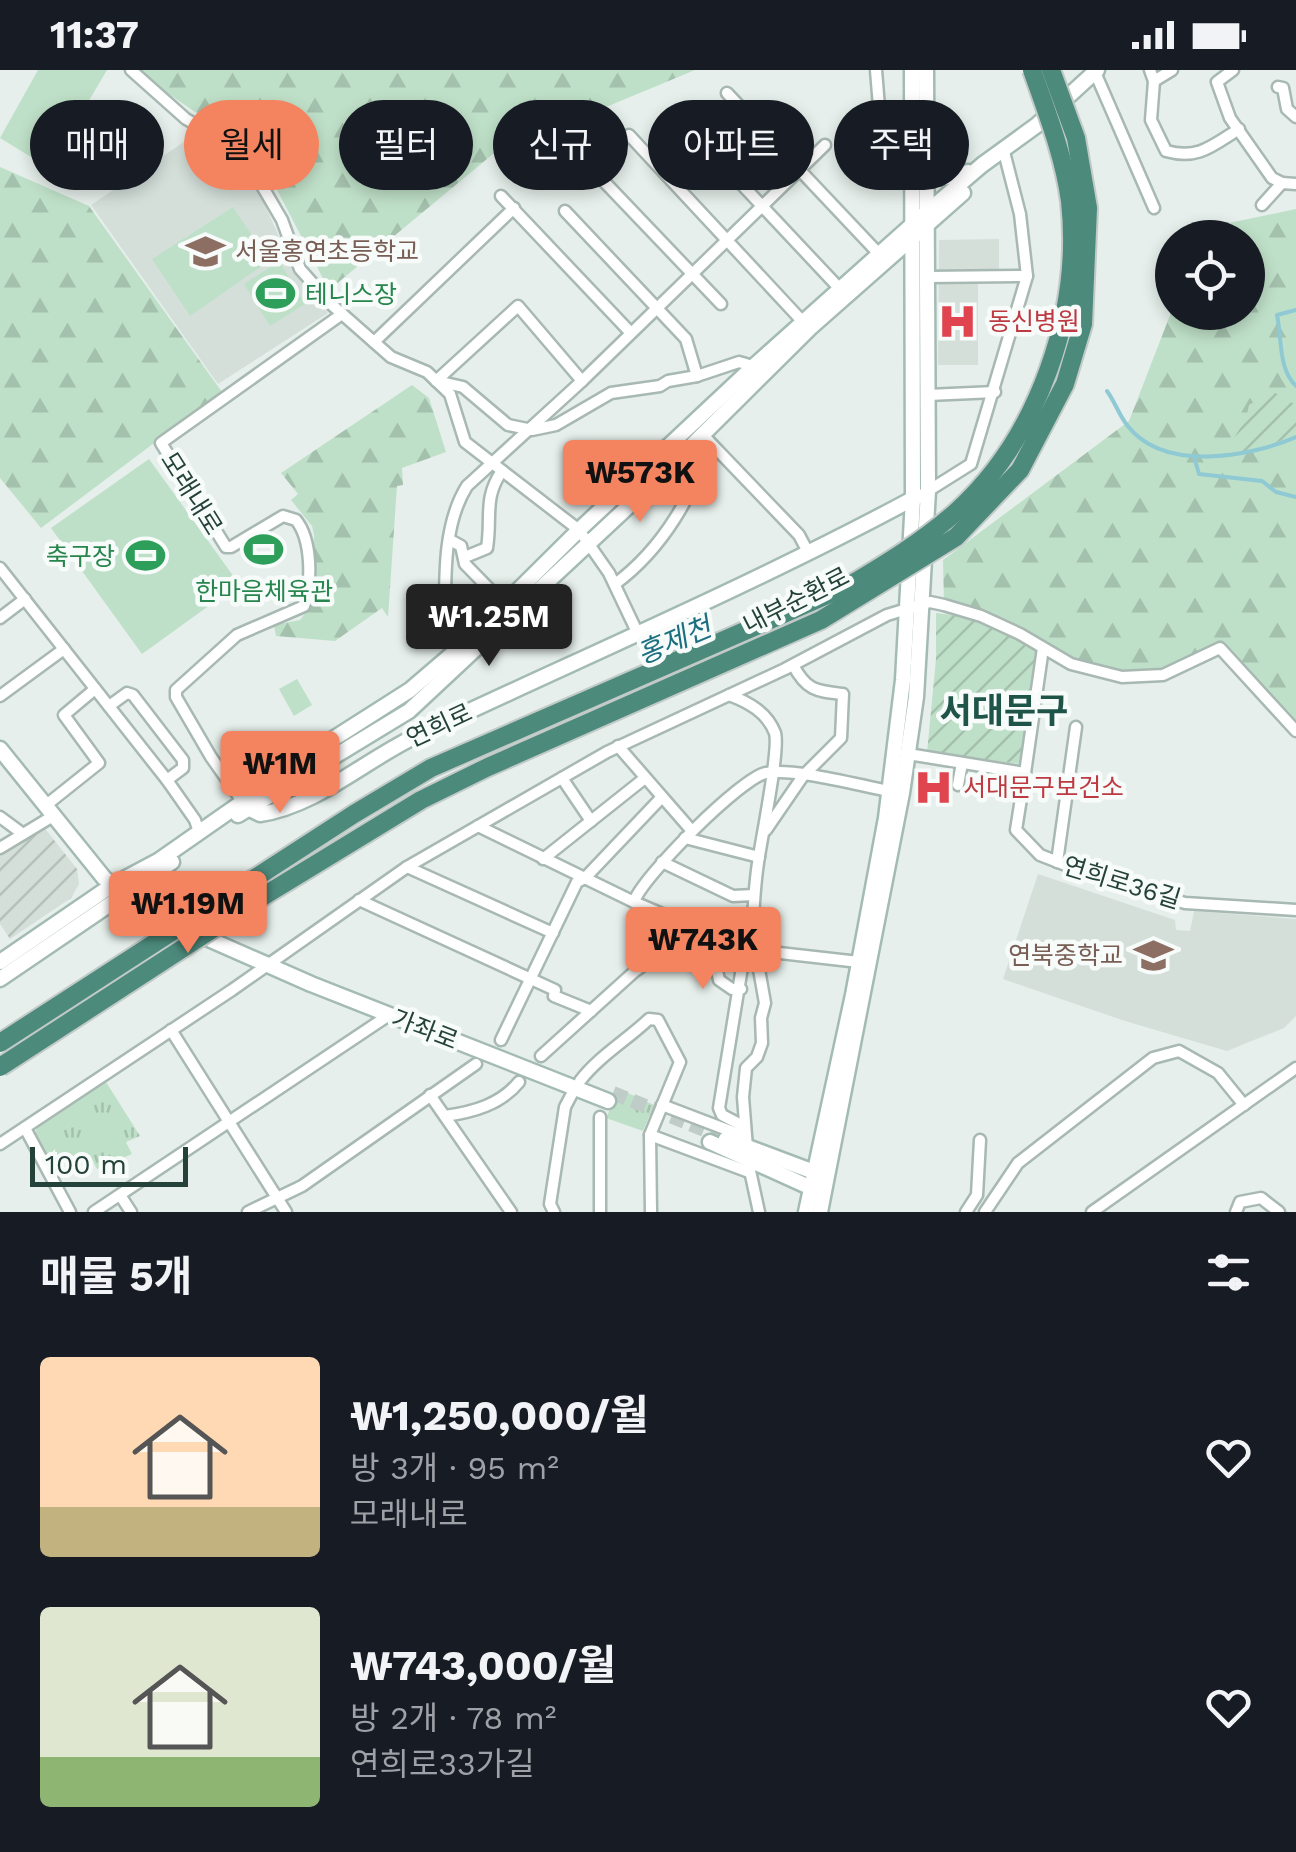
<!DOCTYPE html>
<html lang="ko">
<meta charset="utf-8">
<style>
body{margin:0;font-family:"Work Sans","Noto Sans KR",sans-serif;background:#20242c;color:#f1f3f6;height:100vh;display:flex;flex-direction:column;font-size:38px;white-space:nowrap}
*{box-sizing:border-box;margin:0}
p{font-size:32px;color:#9ea1a6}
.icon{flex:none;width:55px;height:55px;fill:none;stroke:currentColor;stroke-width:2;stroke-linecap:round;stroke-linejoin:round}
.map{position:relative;height:1142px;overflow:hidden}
.panel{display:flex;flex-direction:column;background:#171b24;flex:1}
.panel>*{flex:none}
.hud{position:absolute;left:30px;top:30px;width:1238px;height:90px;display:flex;gap:20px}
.controls{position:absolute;left:1155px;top:150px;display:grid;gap:20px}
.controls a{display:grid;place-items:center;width:110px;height:110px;border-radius:50%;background:#171b24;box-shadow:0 5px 15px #0003;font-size:50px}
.scale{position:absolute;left:30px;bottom:25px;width:158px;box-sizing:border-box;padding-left:10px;border:5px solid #24423a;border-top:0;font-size:28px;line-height:35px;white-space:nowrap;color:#24423a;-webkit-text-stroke:8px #f7fbf9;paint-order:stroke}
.price{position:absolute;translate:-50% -85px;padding:0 22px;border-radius:10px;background:#f4845f;color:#111;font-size:32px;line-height:65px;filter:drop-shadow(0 2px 5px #0008)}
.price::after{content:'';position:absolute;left:50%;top:60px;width:30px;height:22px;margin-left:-15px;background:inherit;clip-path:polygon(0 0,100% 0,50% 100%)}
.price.active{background:#222;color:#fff}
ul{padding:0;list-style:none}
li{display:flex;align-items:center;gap:30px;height:250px;padding:0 40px}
li span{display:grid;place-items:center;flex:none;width:280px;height:200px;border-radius:10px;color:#555}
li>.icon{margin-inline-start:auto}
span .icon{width:120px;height:120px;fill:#fffc;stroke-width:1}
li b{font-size:42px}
h2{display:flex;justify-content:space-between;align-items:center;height:120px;padding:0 40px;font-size:42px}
.chip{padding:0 35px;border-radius:45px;background:#171b24;box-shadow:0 5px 15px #0003;font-size:35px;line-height:90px}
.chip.active{background:#f4845f;color:#111}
.status{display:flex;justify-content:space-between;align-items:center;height:70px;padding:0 50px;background:#171b24;direction:ltr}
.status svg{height:28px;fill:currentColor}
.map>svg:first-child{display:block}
</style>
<div class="status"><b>11:37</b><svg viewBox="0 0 49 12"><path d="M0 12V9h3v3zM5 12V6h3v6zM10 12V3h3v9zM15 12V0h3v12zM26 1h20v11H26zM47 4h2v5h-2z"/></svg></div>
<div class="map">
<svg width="1296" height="1142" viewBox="0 0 1296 1142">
<defs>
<pattern id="industrial-furrows" width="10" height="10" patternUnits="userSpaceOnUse" patternTransform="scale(2.5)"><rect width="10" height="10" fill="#d4dfda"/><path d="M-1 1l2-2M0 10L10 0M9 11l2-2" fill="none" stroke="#b6c1bc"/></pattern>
<pattern id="forest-firs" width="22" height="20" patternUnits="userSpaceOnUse" patternTransform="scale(2.5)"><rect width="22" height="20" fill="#bfe0c8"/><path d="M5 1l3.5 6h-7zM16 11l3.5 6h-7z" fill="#a4c1ad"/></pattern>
<pattern id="park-tufts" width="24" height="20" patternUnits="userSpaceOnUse" patternTransform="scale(2.5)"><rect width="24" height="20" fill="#bfe0c8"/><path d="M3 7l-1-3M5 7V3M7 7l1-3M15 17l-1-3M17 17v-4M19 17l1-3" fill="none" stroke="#a4c1ad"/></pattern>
<pattern id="garden-furrows" width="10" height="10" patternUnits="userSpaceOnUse" patternTransform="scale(2.5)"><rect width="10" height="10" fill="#bfe0c8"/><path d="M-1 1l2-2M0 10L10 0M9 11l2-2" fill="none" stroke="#a4c1ad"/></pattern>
</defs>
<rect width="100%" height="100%" fill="#e6efeb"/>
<!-- built -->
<g fill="#d4dfda">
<polygon points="197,63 247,96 298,208 328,243 218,314 91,135"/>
<polygon points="999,169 999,208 978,208 978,295 938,295 939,170"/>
<polygon points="1038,804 1175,850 1176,860 1190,861 1194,841 1296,849 1296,946 1284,958 1227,981 1125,951 1003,909"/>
</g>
<!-- industrial -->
<polygon fill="url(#industrial-furrows)" points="43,756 77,799 79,814 71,828 10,869 0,854 0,783"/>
<!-- grass -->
<g fill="#bfe0c8">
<polygon points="38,0 107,0 49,98 0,68"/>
<polygon points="233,137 269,191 190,246 152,189"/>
<polygon points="279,191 305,234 270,256 244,214"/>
<polygon points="149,389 239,514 142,584 51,458"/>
<polygon points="297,609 312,635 294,646 279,619"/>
</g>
<!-- forest -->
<g fill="url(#forest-firs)">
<polygon points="126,0 695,0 493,84 329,220 259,85 170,25"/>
<polygon points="0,97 89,136 222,322 41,458 0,408"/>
<polygon points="1296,139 1296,660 1220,578 1163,605 1103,605 1021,565 944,535 943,490 1129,351 1172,240 1172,242 1248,242 1248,168 1201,167 1205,158"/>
<polygon points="412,315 429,328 446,382 402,398 403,415 397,416 388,547 382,538 335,571 276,566 274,555 300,550 315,530 314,465 312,456 291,430 298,424 281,403"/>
</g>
<!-- park -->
<g fill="url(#park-tufts)">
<polygon points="106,1012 140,1066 126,1072 132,1084 97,1099 90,1085 71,1094 68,1089 51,1096 35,1064 38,1053"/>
<polygon points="619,1019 654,1035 643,1061 606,1048"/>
</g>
<!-- garden -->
<g fill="url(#garden-furrows)">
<polygon points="1272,321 1296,335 1296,365 1253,381 1225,382 1246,349 1249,335"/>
<path d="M936,543C973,546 1012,560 1039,584L1021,694L927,683L936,589Z"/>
</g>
<!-- pier -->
<g fill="#e6efeb">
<polygon points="1025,0 1059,0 1073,29 1091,72 1103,170"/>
<polygon points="1073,323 1064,347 1029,405 995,445 895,524 798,575 542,683 420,744 0,1013 0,966 374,726 857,503 912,469 972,412 1056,347"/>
</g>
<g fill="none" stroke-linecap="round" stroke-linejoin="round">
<!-- stream -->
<g stroke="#8ec9d4" stroke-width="4">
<path d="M1296,240L1277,245C1282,268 1278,299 1296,316"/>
<path d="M1107,321C1115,332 1119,345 1127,355C1163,403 1250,387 1296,367"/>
<polyline points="1194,387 1199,404 1262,411 1276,422 1296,427"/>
</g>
<!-- secondary-tunnel -->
<polyline stroke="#bfccc8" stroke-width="14" stroke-dasharray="14 7" stroke-linecap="butt" points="613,1023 717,1065"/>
<defs>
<g id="minor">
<polyline points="131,0 186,49 225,71 254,102 282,150 300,199 332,235 391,287 427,302 450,324 465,372 579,460 609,503 638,564"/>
<polyline points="876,0 879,37 876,105 887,111 916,105"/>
<polyline points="1094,0 1154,138"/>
<path d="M1150,0L1154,11L1151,50L1166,81C1198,90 1212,76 1239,59"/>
<polyline points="1233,0 1217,12 1230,48 1272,108 1282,113"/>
<polyline points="1154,11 1172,0"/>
<polyline points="1278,17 1283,18 1287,39 1296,47"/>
<polyline points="727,23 879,184"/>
<polyline points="629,65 803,252"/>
<polyline points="701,71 840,219"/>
<polyline points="594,101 721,234"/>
<polyline points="501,126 629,261"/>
<polyline points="1262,135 1282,113 1296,114"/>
<polyline points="565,141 686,269 697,306"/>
<polyline points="927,207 1027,206"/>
<polyline points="374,272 514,138"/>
<polyline points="436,311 518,236 582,311"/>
<polyline points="437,311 463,317 508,355 532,360 556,355 611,323 660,316 668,311 697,306 739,292 756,297"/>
<polyline points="928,325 995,322"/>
<polyline points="703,365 799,465 808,482"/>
<polyline points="928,421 971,394 1027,206 1020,144 1003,78"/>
<polyline points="450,470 461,476 465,494 503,533"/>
<path d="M465,487L487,478C492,447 483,428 502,401"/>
<polyline points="0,498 167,710 195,750 199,762"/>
<path d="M615,514C657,483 704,419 703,365"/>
<polyline points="0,548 25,529"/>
<path d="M466,572L445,552C445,508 443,454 467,416L582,311L825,75"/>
<path d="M729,625C748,632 767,642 775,663C780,680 761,770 758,793C754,819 753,845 752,871L745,879L719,1038L722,1045L745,1057"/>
<polyline points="0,626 64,579"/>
<polyline points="109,636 127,623 133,625 183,690 183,698 167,710"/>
<polyline points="618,676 692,761"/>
<polyline points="908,684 1025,703 1016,760 1040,785 1112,813 1185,833 1296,840"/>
<polyline points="1025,703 1043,578"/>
<polyline points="562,708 591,751"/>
<polyline points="958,715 962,693"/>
<path d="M242,731L211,687L176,627V620L237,565L304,536C312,512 312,470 296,450L283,446L231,477H226L161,373L342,244"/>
<polyline points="45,736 99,693 64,645 95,619"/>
<polyline points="0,747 23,764"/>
<polyline points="478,756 634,832 745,879 859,892"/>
<path d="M766,760L803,706L841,668L843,624C816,621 807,621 793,595"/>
<polyline points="685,768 759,787"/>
<polyline points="0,778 53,746"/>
<polyline points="543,789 645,708"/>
<polyline points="662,792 733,826 754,825"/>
<polyline points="1057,792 1076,657"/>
<polyline points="407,797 553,863"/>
<polyline points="359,830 555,920 554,926 591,941"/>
<path d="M634,832C641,808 742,707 766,703C796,698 857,715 889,721"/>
<path d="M684,873C704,882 716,887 719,910L732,919H741"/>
<polyline points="746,880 757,888 765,933 761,948 762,973 757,987 746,998 743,1027 747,1078"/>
<polyline points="171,960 286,1142"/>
<polyline points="501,970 577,812 585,808 662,727"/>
<polyline points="541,986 634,902 659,884 684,873 699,860"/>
<path d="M580,1011C598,987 627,970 649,949L658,950L680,992L650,1065L651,1142"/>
<polyline points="430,1025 511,1142"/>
<polyline points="662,1035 746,1067"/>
<path d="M445,1046C473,1042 500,1035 519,1012"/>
<polyline points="25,1058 70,1142"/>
<polyline points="650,1065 749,1102"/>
<polyline points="0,1074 232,920 407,797 607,682 785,599 887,545 930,532 944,535 981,546 1020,564 1071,594 1122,607 1163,605 1220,578 1296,661"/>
<polyline points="749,1096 759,1142"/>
<polyline points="120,1125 131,1142"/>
<polyline points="94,1142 389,945"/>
<polyline points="248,1142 302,1116 476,994"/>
<polyline points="554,1142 550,1134 565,1037 575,1018"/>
<polyline points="600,1142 600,1047"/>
<polyline points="966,1142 977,1125 980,1070"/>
<polyline points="985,1142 1018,1093 1153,988 1179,981 1218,1003 1244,1035"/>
<polyline points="1092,1142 1296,998"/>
<polyline points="1236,1142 1240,1132 1261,1128 1279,1142"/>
</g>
<g id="secondary">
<polyline points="927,105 944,108 968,102"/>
<polyline points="0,679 104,808 152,844 311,914 608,1031"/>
<path d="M246,737L260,744C316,736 365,690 416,666C583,587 755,514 918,426"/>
<polyline points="238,745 409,641 662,405 810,258 963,123"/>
<polyline points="0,892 111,816 158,791 330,671 410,620 466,572 579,460 754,296 913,154 982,95 1037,55 1097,0"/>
<polyline points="0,909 172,792"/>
<polyline points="726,1069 822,1105"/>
<polyline points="710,1072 818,1121"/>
<polyline points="806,1142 853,925 886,748 903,610 913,429 912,0"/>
<polyline points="820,1142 902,723 916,627 928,421 926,0"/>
</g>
</defs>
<!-- minor casing -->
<use href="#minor" stroke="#a8b8b2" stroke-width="15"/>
<!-- secondary casing -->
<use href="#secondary" stroke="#a4bbb3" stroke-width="19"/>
<!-- minor -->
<use href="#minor" stroke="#fff" stroke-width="10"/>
<!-- secondary -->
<use href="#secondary" stroke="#fff" stroke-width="14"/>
<defs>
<g id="trunk-bridge">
<path d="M0,973L354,744L431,698L850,515C887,493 923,471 956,442C1039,367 1082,241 1070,131C1064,86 1047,43 1032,0"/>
<polyline points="0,997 262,827 421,730 488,697 821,550 956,467 1020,400 1065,314 1083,254 1088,138 1076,68 1051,0"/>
</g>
</defs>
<!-- trunk-bridge casing -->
<use href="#trunk-bridge" stroke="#c2cac8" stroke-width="22" stroke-linecap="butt"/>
<!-- trunk-bridge -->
<use href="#trunk-bridge" stroke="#4c8a7c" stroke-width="18"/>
</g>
<!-- icons -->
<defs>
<symbol id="school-bare" viewBox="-9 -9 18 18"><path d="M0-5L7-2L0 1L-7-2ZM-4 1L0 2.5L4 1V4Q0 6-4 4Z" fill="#8d6e63" stroke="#f7fbf9" stroke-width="2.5" paint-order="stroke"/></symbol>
<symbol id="stadium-bare" viewBox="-9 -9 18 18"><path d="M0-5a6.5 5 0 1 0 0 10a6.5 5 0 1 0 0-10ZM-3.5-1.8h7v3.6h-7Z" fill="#2e9e5b" stroke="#f7fbf9" stroke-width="2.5" paint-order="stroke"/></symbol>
<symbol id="hospital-bare" viewBox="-9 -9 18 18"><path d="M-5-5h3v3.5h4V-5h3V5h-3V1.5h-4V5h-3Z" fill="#e0444e" stroke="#f7fbf9" stroke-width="2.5" paint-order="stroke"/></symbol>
</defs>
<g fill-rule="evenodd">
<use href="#school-bare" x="178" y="154" width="55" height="55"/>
<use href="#stadium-bare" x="248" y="196" width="55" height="55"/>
<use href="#hospital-bare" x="930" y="224" width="55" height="55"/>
<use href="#stadium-bare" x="236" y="452" width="55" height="55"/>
<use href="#stadium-bare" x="118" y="458" width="55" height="55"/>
<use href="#hospital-bare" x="906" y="690" width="55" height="55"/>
<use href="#school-bare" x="1126" y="858" width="55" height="55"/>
</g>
<g text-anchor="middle" stroke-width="9" stroke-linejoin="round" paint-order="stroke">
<!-- education labels -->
<g font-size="25" fill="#785e54" stroke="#f7fbf9" text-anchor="start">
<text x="235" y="190">서울홍연초등학교</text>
<text x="1123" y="894" text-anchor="end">연북중학교</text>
</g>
<!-- leisure labels -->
<g font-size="25" fill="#27864d" stroke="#f7fbf9" text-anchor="start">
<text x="305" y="233">테니스장</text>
<text x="115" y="495" text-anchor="end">축구장</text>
<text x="264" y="530" text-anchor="middle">한마음체육관</text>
</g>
<!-- health labels -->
<g font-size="25" fill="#be3a42" stroke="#f7fbf9" text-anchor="start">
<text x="988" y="260">동신병원</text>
<text x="963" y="726">서대문구보건소</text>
</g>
<!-- street labels -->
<g font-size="25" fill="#24423a" stroke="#f7fbf9">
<text transform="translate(192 423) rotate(58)" y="9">모래내로</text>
<text transform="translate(796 530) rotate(-27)" y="9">내부순환로</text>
<text transform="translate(439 655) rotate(-25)" y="9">연희로</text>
<text transform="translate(1122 812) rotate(17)" y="9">연희로36길</text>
<text transform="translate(425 959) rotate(21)" y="9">가좌로</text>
</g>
<!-- water labels -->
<g font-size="28" font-style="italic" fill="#1c6f80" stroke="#f7fbf9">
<text transform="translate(674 570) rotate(-23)" y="10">홍제천</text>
</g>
<!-- district labels -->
<g font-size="35" font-weight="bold" fill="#1f5548" stroke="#f7fbf9">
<text x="1004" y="653">서대문구</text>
</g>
</g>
</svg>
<div class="controls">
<a><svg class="icon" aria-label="locate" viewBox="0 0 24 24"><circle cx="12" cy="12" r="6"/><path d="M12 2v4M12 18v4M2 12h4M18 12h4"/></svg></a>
</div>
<div class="scale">100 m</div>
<b class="price" style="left:640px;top:455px">₩573K</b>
<b class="price active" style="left:489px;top:599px">₩1.25M</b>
<b class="price" style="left:280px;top:746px">₩1M</b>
<b class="price" style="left:188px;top:886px">₩1.19M</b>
<b class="price" style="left:703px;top:922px">₩743K</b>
<div class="hud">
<a class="chip">매매</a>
<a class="chip active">월세</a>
<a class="chip">필터</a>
<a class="chip">신규</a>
<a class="chip">아파트</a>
<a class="chip">주택</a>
</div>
</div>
<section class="panel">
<h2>매물 5개<svg class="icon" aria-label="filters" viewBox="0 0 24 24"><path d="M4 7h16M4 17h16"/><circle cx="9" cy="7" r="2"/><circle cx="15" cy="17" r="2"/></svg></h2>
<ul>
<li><span style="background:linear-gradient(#ffd9b3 75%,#c2b280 0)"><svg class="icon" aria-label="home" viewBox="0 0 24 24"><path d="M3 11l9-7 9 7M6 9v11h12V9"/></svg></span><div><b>₩1,250,000/월</b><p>방 3개 · 95 m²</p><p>모래내로</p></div><svg class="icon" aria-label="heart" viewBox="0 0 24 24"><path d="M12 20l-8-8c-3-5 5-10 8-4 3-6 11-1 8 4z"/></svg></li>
<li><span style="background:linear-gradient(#dfe7d0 75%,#8fb573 0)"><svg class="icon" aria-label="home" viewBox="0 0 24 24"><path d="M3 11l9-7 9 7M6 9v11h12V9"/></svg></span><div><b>₩743,000/월</b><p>방 2개 · 78 m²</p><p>연희로33가길</p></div><svg class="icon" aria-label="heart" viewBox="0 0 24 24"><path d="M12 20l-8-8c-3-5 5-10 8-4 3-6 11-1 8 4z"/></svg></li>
</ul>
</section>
